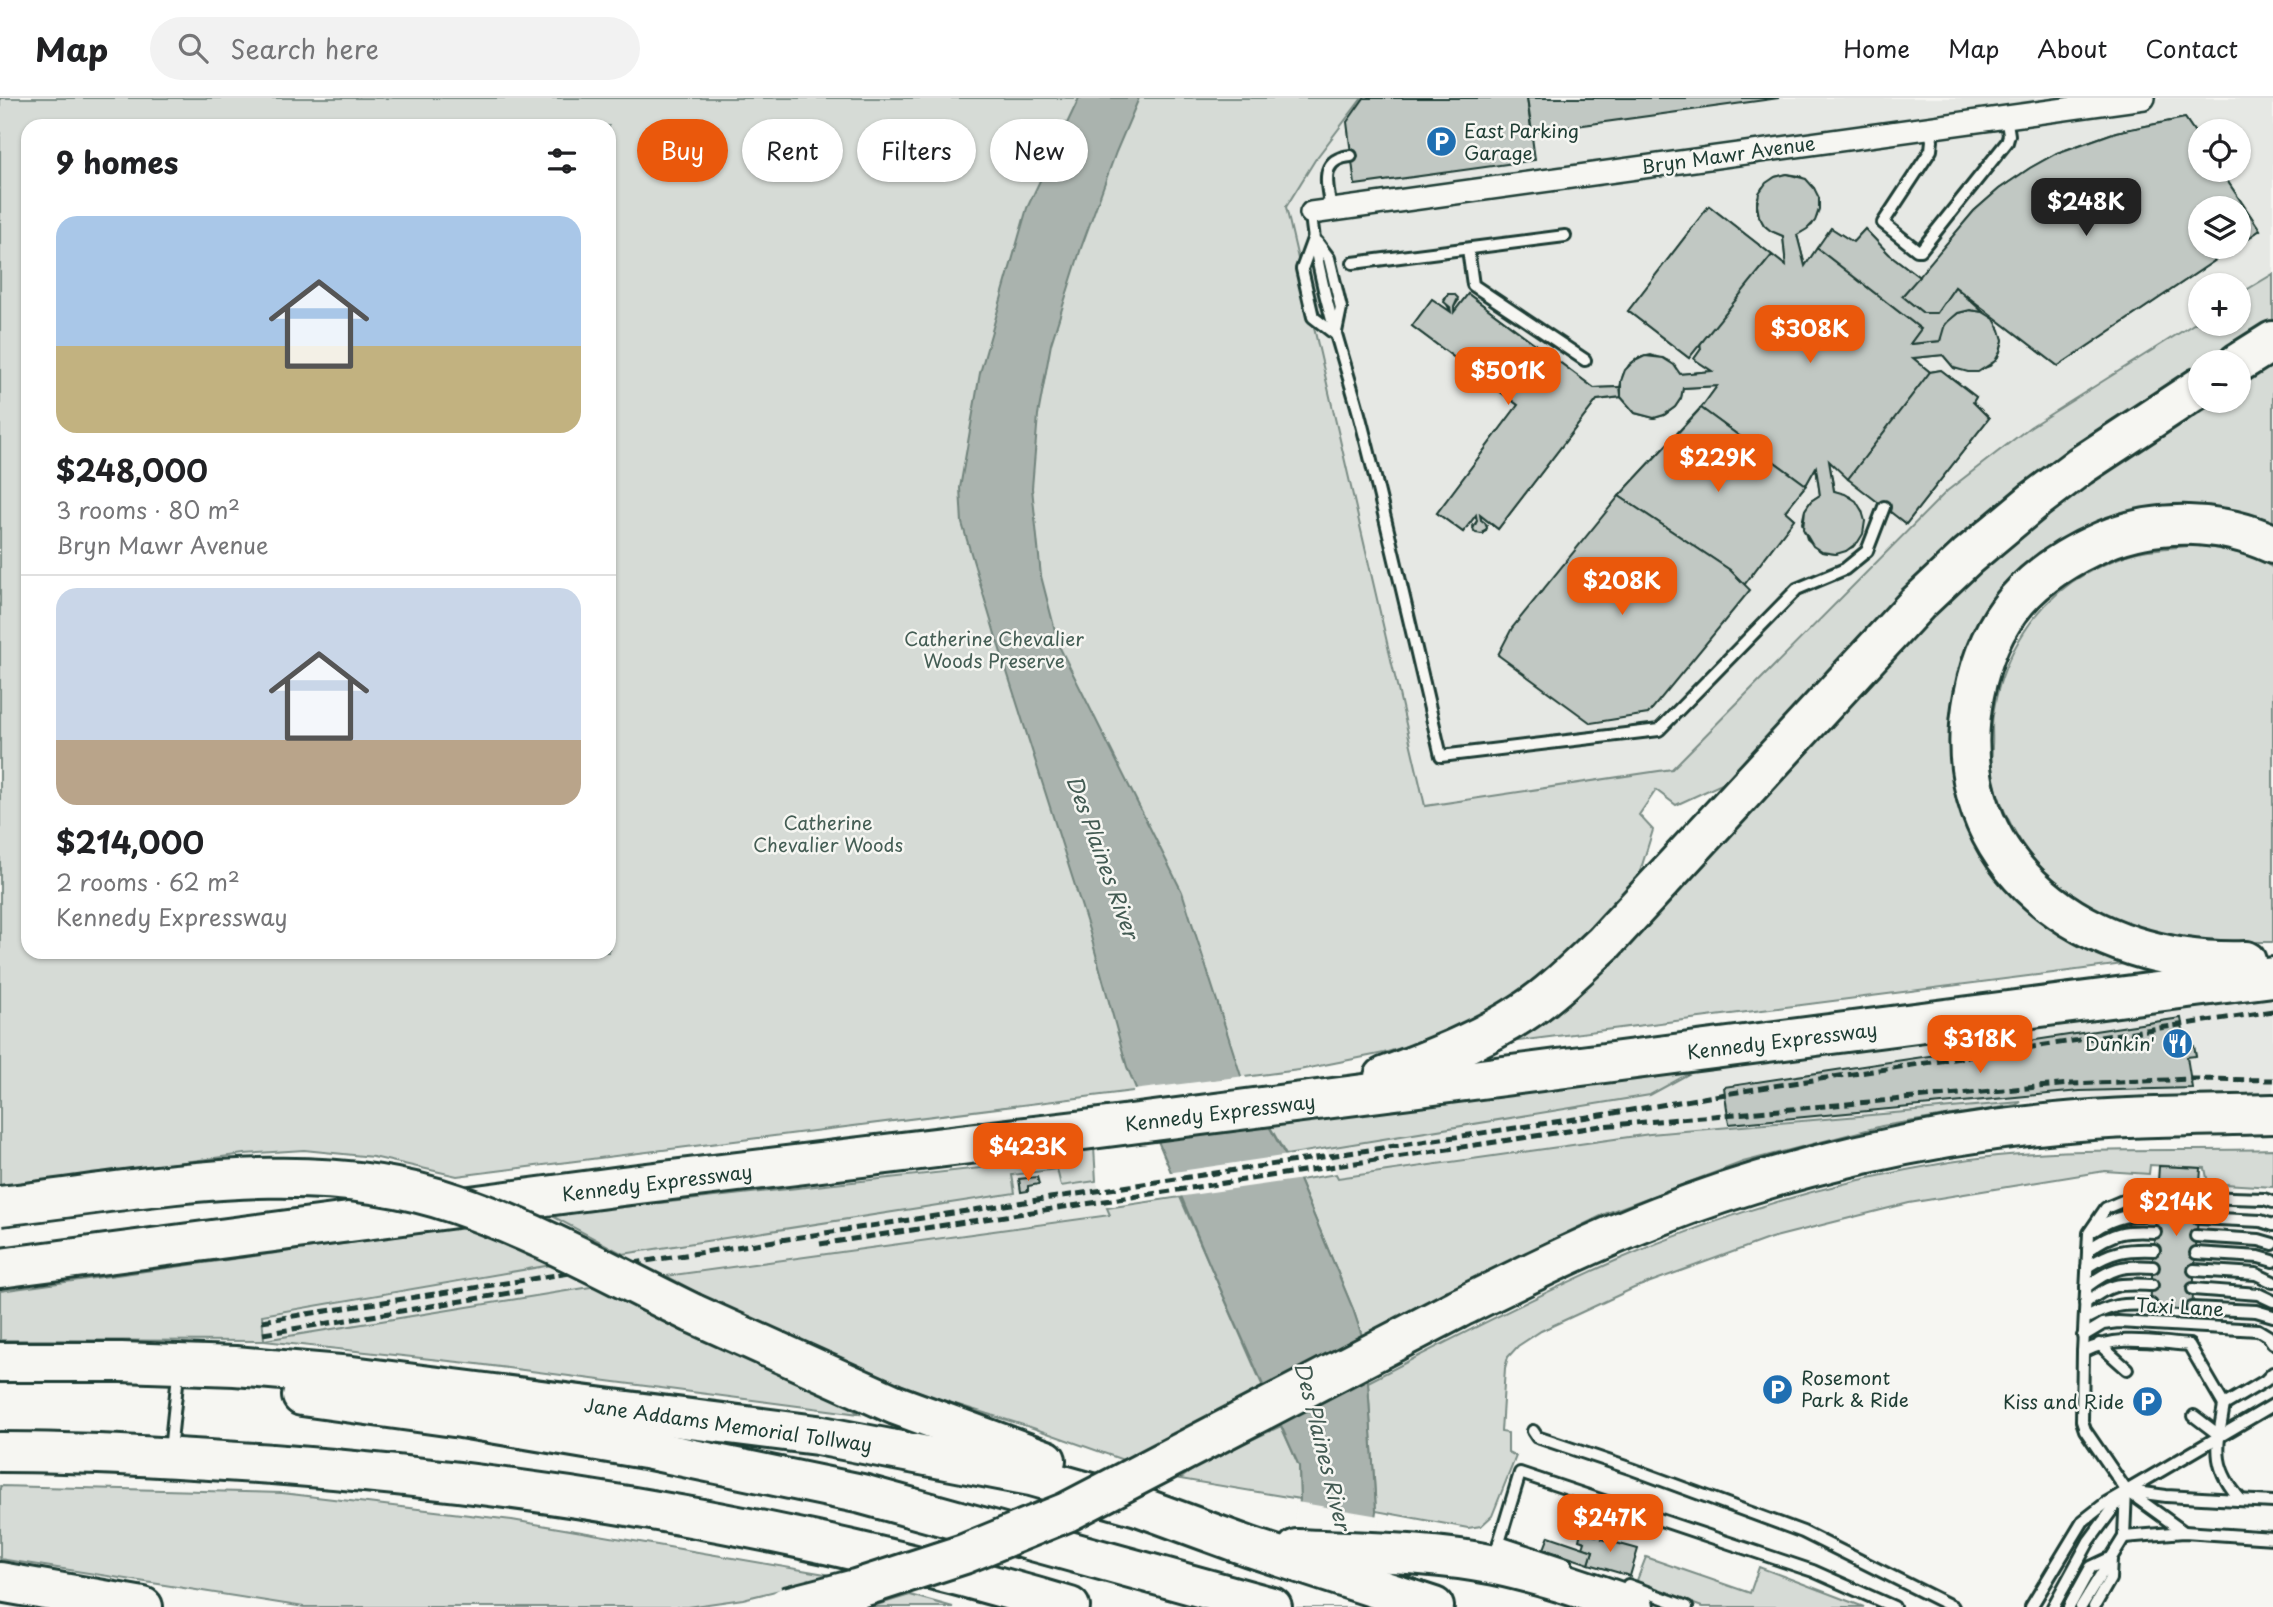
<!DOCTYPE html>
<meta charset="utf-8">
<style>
body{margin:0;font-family:"Playpen Sans",sans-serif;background:#f2f2f2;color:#202124;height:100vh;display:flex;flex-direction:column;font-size:26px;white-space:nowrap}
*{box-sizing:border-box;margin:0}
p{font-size:23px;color:#757577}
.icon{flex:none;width:38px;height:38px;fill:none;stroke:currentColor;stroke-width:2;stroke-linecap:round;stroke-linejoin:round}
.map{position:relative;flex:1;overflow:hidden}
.drawer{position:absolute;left:21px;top:21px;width:595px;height:840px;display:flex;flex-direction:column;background:#fff;border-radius:21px;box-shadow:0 2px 5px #0004}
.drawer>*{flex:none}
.top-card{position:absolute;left:637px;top:21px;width:665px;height:63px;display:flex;gap:14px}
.tools{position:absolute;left:2188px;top:21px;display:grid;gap:14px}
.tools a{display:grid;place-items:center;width:63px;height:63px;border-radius:50%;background:#fff;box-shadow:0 2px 5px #0004;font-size:35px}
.price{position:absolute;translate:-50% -60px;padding:0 16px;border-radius:14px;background:#ea580c;color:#fff;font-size:23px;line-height:46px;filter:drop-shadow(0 2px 4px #0008)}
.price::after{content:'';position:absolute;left:50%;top:42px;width:21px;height:16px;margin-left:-10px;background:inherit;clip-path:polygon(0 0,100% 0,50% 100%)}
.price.active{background:#222;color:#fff}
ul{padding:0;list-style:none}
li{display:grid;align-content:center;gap:14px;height:371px;padding:0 35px}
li+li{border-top:2px solid #e0e0e0}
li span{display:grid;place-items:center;height:217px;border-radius:21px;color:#555}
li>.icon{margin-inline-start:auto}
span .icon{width:126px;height:126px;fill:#fffc;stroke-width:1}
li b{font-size:30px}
h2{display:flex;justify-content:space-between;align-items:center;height:84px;padding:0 35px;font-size:30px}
.tag{padding:0 24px;border-radius:32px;background:#fff;box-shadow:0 2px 5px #0004;font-size:24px;line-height:63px}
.tag.active{background:#ea580c;color:#fff}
header{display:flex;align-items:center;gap:42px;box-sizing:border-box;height:98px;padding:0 35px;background:#fff;border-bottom:2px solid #e0e0e0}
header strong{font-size:33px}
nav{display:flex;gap:38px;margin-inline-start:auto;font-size:24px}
.search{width:490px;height:63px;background:#f2f2f2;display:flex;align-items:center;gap:18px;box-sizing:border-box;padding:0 24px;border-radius:38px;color:#757577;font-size:26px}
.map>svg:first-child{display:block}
</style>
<header>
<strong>Map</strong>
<div class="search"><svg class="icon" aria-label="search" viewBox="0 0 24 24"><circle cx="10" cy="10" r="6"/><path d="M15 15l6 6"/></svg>Search here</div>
<nav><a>Home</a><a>Map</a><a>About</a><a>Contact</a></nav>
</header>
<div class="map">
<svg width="2273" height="1509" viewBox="0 0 2273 1509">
<rect width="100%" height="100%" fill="#f6f6f2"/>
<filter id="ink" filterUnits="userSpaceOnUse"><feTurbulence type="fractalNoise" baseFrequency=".0143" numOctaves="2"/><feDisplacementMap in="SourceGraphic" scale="14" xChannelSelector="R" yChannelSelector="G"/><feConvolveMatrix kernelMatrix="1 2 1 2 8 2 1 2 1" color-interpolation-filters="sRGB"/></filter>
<g filter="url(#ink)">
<!-- built -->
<g fill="#e6e8e4" fill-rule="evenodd">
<path d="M1352,0H2273V176L2238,197V187H2200V222L2030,329L1947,393L1672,671L1425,709L1285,109ZM2200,33H2238V72H2200ZM2200,110H2238V149H2200Z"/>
<polygon points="2273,899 2273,999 2193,997 2073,1000 1726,1029 1650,1036 1338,1080 1326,1051 1376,1041 1650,997 1692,974"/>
<polygon points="1057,1071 1061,1088 1096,1083 1110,1116 603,1187 264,1243 261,1217 623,1156 1014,1095 1012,1077"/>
</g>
<!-- green -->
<g fill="#d6dbd6" stroke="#7a8c85" stroke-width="2" fill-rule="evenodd">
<path d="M0,0H1362L1315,62L1286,109L1425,708L1672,671L1947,393L2030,329L2200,222V226H2238V197L2273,176V225L2211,264H2200V271L1805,604L1722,686L1676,707L1656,692L1639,717L1653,732L1634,793L1547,877L1490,915L1437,939L1384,955L1299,972L457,1078L373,1059L304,1052L244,1056L0,1089ZM28,28H609V854H28Z"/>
<polygon points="2273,260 2273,429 2230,415 2019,482 1959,692 2131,865 1511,944 1508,940 1563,905 1649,825 1783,673 1896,550 1991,460 2075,391 2204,303 2238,303 2238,282"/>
<path d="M2198,447L2254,458L2273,470V844C2203,845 2129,840 2070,797C2032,769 2005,726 1993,680C1990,670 1992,658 1992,648C1993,638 1991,627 1993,617C2000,565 2029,514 2072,484C2087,474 2108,464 2124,458C2144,450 2176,450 2198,447Z"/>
<polygon points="1692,974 1650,997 1286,1057 1269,1027"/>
<polygon points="2021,1004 2016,1007 1882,1028 1743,1064 1607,1115 1501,1167 1363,1241 1353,1211 1299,1082 1336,1076 1338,1080 1650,1036"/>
<polygon points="1094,1049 1096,1083 1061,1088 1057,1071 1012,1077 1015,1095 623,1156 550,1117 1017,1066"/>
<path d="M2273,1051V1089L2208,1085L2205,1070L2150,1067L2149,1076L2105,1073L1909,1105L1771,1140L1634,1190L1541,1233L1518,1248L1508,1259L1505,1270L1501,1334L1508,1335V1354L1516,1358L1492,1418L1481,1428L1468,1430L1376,1413L1368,1284C1449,1242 1531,1200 1615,1163C1722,1116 1836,1083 1950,1064C2057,1047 2165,1054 2273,1051Z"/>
<polygon points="1180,1099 1264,1291 1126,1363 1033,1330 939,1301 869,1275 726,1210 666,1178 1110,1117 1107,1110"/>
<polygon points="480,1127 563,1165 262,1217 264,1242 603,1187 683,1230 777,1274 833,1296 859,1316 477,1266 264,1243 0,1242 0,1193"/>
<polygon points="1281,1328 1299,1368 1300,1401 1180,1381 1202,1365"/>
<polygon points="0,1388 282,1395 512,1422 837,1478 743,1501 687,1509 304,1509 0,1461"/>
<polygon points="1646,1459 1750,1495 1759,1469 1864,1509 1702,1509 1636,1485"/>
<polygon points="910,1497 953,1509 870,1509"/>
</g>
<!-- water -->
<polygon fill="#aab3ae" stroke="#72847d" stroke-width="2" points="1079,0 1139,0 1116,54 1081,150 1051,246 1038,317 1032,390 1041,478 1059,548 1182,794 1241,978 1299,1082 1353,1211 1363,1241 1368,1284 1376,1413 1363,1509 1288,1509 1300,1401 1299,1368 1209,1165 1127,969 1090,835 995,536 962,425 960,390 980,275 1027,110"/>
<!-- pier -->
<g fill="#f6f6f2">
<polygon points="1245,978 1272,1026 1153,1041 1133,992"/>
<polygon points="1289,1057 1303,1081 1177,1099 1167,1075"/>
<polygon points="1297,1404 1379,1418 1367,1509 1285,1509"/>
</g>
<!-- building -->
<g fill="#c1c8c3" stroke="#1f3d34" stroke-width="2">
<polygon points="1364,0 1527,0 1535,62 1355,87 1347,24"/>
<polygon points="1527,0 1779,0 1532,34"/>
<polygon points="2185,20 2200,42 2200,72 2220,72 2260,132 2238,147 2238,110 2200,110 2200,149 2235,149 2058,268 1955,189 1997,226 2003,242 1998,259 1990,268 1974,274 1954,270 1943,257 1913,260 1930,274 1941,272 1976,299 1973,304 1989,320 1906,426 1829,363 1834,393 1851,399 1862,413 1864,429 1860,440 1853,449 1836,456 1822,454 1807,441 1802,425 1805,412 1811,403 1820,397 1816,369 1806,387 1785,413 1794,421 1744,487 1730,472 1619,398 1705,305 1717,288 1683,290 1681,300 1675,309 1664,317 1654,320 1635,315 1621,299 1597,302 1498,431 1480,417 1481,422 1487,427 1486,433 1482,436 1474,434 1473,428 1477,423 1476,417 1463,434 1437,415 1518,307 1412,228 1432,201 1451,214 1444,201 1448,196 1454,196 1458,203 1454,209 1454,214 1468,196 1594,290 1620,289 1623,277 1629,267 1638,260 1651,257 1669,263 1680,276 1712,273 1694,261 1701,251 1700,244 1689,260 1628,213 1709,108 1786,168 1783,138 1771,133 1764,127 1757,113 1757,102 1762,90 1775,79 1787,76 1800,78 1814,90 1819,105 1817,118 1812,127 1797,137 1805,168 1831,130 1853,144 1865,131 1889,156 1919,179 1974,113 1999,91 2030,70 2057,55 2116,34"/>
<polygon points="2185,20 2200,42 2200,72 2220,72 2260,132 2238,147 2238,110 2200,110 2200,149 2235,149 2058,268 1955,189 1937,215 1923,215 1902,198 1974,113 1999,91 2030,70 2057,55 2116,34"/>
<polygon points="1787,76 1806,81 1814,90 1819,100 1819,111 1815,123 1807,131 1797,137 1805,168 1817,150 1921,231 1910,246 1940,243 1942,231 1949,222 1958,215 1970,212 1983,214 1994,221 2000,232 2003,242 2000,254 1995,263 1978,274 1968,274 1954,270 1943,257 1913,260 1930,274 1848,381 1829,363 1834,393 1845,396 1856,403 1862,413 1865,423 1863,436 1858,444 1846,453 1836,456 1822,454 1813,448 1803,431 1805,412 1811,403 1820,397 1816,369 1806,387 1701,310 1717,288 1683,290 1681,300 1675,309 1664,317 1654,320 1635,315 1621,299 1621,283 1625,272 1633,264 1645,258 1663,260 1674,267 1680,276 1712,273 1694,261 1701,251 1700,244 1772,157 1786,168 1783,138 1771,133 1764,127 1759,118 1757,107 1759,95 1766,85 1775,79"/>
<polygon points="1709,108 1772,157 1689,260 1628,213"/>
<polygon points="1831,130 1853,144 1865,131 1889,156 1919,179 1902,198 1923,215 1937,215 1955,189 1983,214 1970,212 1958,215 1945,226 1940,243 1910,246 1921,231 1817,150"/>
<polygon points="1448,196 1454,196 1458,200 1454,209 1454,214 1468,196 1594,290 1620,289 1621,297 1621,299 1597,302 1498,431 1480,417 1481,422 1485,425 1487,430 1482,436 1476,435 1473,431 1477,423 1476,417 1463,434 1437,415 1518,307 1412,228 1432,201 1451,214 1450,209 1444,204"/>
<polygon points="1941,272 1976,299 1973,304 1989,320 1906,426 1848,381 1930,274"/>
<polygon points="1701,310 1806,387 1785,413 1794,421 1744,487 1730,472 1619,398"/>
<polygon points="1619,398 1730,472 1750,492 1648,616 1591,625 1498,557 1512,530"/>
<polygon points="2181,920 2186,950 2194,948 2196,958 2187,959 2192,990 2080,993 1729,1026 1724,989"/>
<polygon points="2159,1068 2201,1070 2192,1213 2150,1210"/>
<polygon points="1037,1079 1039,1086 1028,1088 1028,1093 1021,1094 1019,1081"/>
<polygon points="1599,1433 1604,1435 1602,1441 1638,1451 1630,1478 1589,1466 1593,1453 1583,1450 1585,1444 1579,1442 1581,1434 1597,1438"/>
<polygon points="1549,1438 1593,1453 1589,1466 1544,1451"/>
</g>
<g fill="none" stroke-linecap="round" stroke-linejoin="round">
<defs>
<g id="service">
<polyline points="1929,30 1932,42 1931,52 1883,125 1917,152 1921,152 2007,44 2009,37 2006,18"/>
<path d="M1331,113C1328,88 1317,61 1351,58"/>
<path d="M1311,115C1317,188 1344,257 1362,327C1390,437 1415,547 1441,658L1659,632L1797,491L1845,471L1867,453L1884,409"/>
<polyline points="1313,141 1302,171 1313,219 1335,236"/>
<polyline points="1317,144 1329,160 1341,210 1336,234"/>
<polyline points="1468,151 1473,187 1585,262"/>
<polyline points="1353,165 1565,138"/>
<polyline points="2157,1097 2132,1099 2106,1110 2089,1135 2083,1254 2082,1323 2085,1332 2126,1392 2184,1434"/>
<polyline points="2199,1099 2264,1101 2273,1104"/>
<polyline points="2198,1120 2261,1123 2273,1127"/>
<path d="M2094,1132C2115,1118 2131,1116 2156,1117"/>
<polyline points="2196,1138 2259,1142 2273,1146"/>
<path d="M2088,1152C2113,1134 2125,1132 2155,1134"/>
<polyline points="2196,1155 2259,1159 2273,1163"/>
<path d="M2087,1169C2112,1153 2125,1151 2154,1152"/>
<polyline points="2194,1172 2256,1176 2273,1184"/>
<path d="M2086,1189C2111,1170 2122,1167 2153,1169"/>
<polyline points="2193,1191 2258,1196 2273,1203"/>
<path d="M2085,1205C2113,1184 2119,1186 2152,1187"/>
<polyline points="2192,1210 2256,1213 2273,1218"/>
<path d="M2085,1221C2110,1207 2122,1205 2151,1207"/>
<polyline points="2083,1238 2103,1226 2118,1224 2258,1232 2268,1238 2273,1245"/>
<polyline points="2099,1246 2127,1271"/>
<path d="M2083,1254C2118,1236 2150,1244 2189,1247L2224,1307"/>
<path d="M2224,1307C2217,1349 2211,1369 2241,1402"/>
<polyline points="2224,1307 2265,1283 2273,1275"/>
<polyline points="2194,1318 2219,1337"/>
<polyline points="1533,1333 1537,1339 1632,1371 1803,1434 1953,1509"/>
<polyline points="170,1353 177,1286"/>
<polyline points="2129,1393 2166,1398 2273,1404"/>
<polyline points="2124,1439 2184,1434 2273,1440"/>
<polyline points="1499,1444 1566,1466"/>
<polyline points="1494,1461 1520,1375 1813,1473 1894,1509"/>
<polyline points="1628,1487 1687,1509"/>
<polyline points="2031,1509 2083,1423 2106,1405 2273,1307"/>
<polyline points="2053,1509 2089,1443 2123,1397"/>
<polyline points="2069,1509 2091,1469 2108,1461"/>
<polyline points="2081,1509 2124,1439 2126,1392"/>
<polyline points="2094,1509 2110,1481 2111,1460"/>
</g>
<polyline id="minor" points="1311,115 2144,0"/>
<g id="motorway">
<polyline points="2238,265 2273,243"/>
<path d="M2246,863C2091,869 1941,768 1974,597C1989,518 2031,474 2103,443C2157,420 2220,422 2273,446"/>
<path d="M1384,979C1431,961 1479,943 1522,915C1552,896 1578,869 1604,845L1917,506L1968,458L2035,402L2080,368L2200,289"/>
<polyline points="0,1170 622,1088 1084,1032 2273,879"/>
<path d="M1457,1211C1524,1178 1590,1145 1659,1118C1781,1070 1925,1037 2056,1025C2128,1018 2201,1018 2273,1016"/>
<polyline points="692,1215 896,1307 1046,1362"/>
<polyline points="0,1264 121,1264 235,1268 352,1278 817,1337 1031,1378 1138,1408 1250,1449 1434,1509"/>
<polyline points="302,1298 461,1320 645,1351 862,1396 1272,1509"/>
<path d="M0,1354C91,1354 181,1360 272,1366C543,1386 810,1432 1070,1509"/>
<path d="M1297,1451C1363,1454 1431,1454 1495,1467C1543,1477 1588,1493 1634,1509"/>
<polyline points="0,1484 143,1509"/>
</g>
</defs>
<!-- service casing -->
<use href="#service" stroke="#1f3d34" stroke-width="16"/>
<!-- minor casing -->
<use href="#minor" stroke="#1f3d34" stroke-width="26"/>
<!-- motorway casing -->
<use href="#motorway" stroke="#1f3d34" stroke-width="44"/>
<!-- service -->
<use href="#service" stroke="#f6f6f2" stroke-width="10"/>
<!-- minor -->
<use href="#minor" stroke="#f6f6f2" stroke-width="21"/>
<!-- motorway -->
<use href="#motorway" stroke="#f6f6f2" stroke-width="38"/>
<!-- rail -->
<g stroke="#1f3d34" stroke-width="5" stroke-dasharray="10 5" stroke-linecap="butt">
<polyline points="820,1146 1601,1028 2071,986 2191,981 2273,982"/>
<polyline points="262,1223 1050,1100 1608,1016 1773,988 2273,913"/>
<polyline points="263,1236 522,1193"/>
</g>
<defs>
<g id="motorway-bridge">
<path d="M0,1108C150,1091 309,1055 456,1106C538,1134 614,1177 692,1215"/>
<polyline points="786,1509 856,1491 964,1456 1067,1414 1457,1211"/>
</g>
</defs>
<!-- motorway-bridge casing -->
<use href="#motorway-bridge" stroke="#1f3d34" stroke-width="44" stroke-linecap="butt"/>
<!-- motorway-bridge -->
<use href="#motorway-bridge" stroke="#f6f6f2" stroke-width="38"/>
</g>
</g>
<!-- icons -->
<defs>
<symbol id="parking-disc" viewBox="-11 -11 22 22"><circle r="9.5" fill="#1f6fb2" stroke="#f6f6f2"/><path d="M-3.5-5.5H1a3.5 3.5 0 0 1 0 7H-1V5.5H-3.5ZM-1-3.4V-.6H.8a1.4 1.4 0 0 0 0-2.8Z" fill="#fff"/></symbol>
<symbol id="restaurant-disc" viewBox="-11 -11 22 22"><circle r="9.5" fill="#1f6fb2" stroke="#f6f6f2"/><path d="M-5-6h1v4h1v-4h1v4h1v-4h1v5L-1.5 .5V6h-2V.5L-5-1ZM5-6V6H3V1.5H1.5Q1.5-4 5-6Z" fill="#fff"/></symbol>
</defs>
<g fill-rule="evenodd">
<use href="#parking-disc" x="1424" y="26" width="35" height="35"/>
<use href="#restaurant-disc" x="2160" y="928" width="35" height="35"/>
<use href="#parking-disc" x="1760" y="1274" width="35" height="35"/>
<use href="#parking-disc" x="2130" y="1286" width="35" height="35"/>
</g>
<g text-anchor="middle" stroke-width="5" stroke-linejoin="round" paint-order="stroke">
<!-- poi labels -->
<g font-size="19" fill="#1f3d34" stroke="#f6f6f2" text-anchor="start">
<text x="1464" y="40">East Parking<tspan x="1464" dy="22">Garage</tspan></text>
<text x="2155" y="953" text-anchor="end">Dunkin'</text>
<text x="1801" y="1287">Rosemont<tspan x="1801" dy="22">Park &amp; Ride</tspan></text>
<text x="2124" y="1311" text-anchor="end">Kiss and Ride</text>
</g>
<!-- street labels -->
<g font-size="19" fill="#1f3d34" stroke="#f6f6f2">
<text transform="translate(1728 57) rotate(-8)" y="7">Bryn Mawr Avenue</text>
<text transform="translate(1782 943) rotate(-7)" y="7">Kennedy Expressway</text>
<text transform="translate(1220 1015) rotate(-7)" y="7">Kennedy Expressway</text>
<text transform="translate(657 1085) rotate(-7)" y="7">Kennedy Expressway</text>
<text transform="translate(2180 1209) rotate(3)" y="7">Taxi Lane</text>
<text transform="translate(728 1327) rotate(8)" y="7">Jane Addams Memorial Tollway</text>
</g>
<!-- park labels -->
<g font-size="19" fill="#445d54" stroke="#f6f6f2">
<text x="994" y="548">Catherine Chevalier<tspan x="994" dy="22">Woods Preserve</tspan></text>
<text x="828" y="732">Catherine<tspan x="828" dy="22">Chevalier Woods</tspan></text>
</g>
<!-- water labels -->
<g font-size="21" font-style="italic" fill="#425a52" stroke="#f6f6f2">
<text transform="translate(1102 759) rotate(70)" y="7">Des Plaines River</text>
<text transform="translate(1322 1348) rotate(76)" y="7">Des Plaines River</text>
</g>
</g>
</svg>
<div class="tools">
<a><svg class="icon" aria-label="locate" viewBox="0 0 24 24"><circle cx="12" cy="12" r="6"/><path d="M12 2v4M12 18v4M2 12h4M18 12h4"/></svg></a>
<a><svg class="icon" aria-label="layers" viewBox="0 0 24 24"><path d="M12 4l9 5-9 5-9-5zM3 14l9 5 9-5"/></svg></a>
<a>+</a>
<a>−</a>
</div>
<b class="price active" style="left:2086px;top:140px">$248K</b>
<b class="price" style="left:1810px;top:267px">$308K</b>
<b class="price" style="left:1508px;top:309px">$501K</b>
<b class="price" style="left:1718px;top:396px">$229K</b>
<b class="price" style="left:1622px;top:519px">$208K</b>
<b class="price" style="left:1980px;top:977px">$318K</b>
<b class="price" style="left:1028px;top:1085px">$423K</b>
<b class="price" style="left:2176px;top:1140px">$214K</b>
<b class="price" style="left:1610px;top:1456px">$247K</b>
<div class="top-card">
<a class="tag active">Buy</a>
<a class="tag">Rent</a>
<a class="tag">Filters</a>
<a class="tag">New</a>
</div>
<section class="drawer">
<h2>9 homes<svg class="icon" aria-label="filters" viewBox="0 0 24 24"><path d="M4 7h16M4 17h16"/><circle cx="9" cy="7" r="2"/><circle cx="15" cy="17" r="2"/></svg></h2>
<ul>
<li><span style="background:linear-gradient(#a9c7e8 60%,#c2b280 0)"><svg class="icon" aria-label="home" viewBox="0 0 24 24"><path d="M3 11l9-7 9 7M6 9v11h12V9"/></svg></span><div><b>$248,000</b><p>3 rooms · 80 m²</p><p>Bryn Mawr Avenue</p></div></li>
<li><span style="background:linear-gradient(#c9d6e8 70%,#b9a48a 0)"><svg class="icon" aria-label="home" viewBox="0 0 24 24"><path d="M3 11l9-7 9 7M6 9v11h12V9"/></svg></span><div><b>$214,000</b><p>2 rooms · 62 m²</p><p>Kennedy Expressway</p></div></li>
</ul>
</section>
</div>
